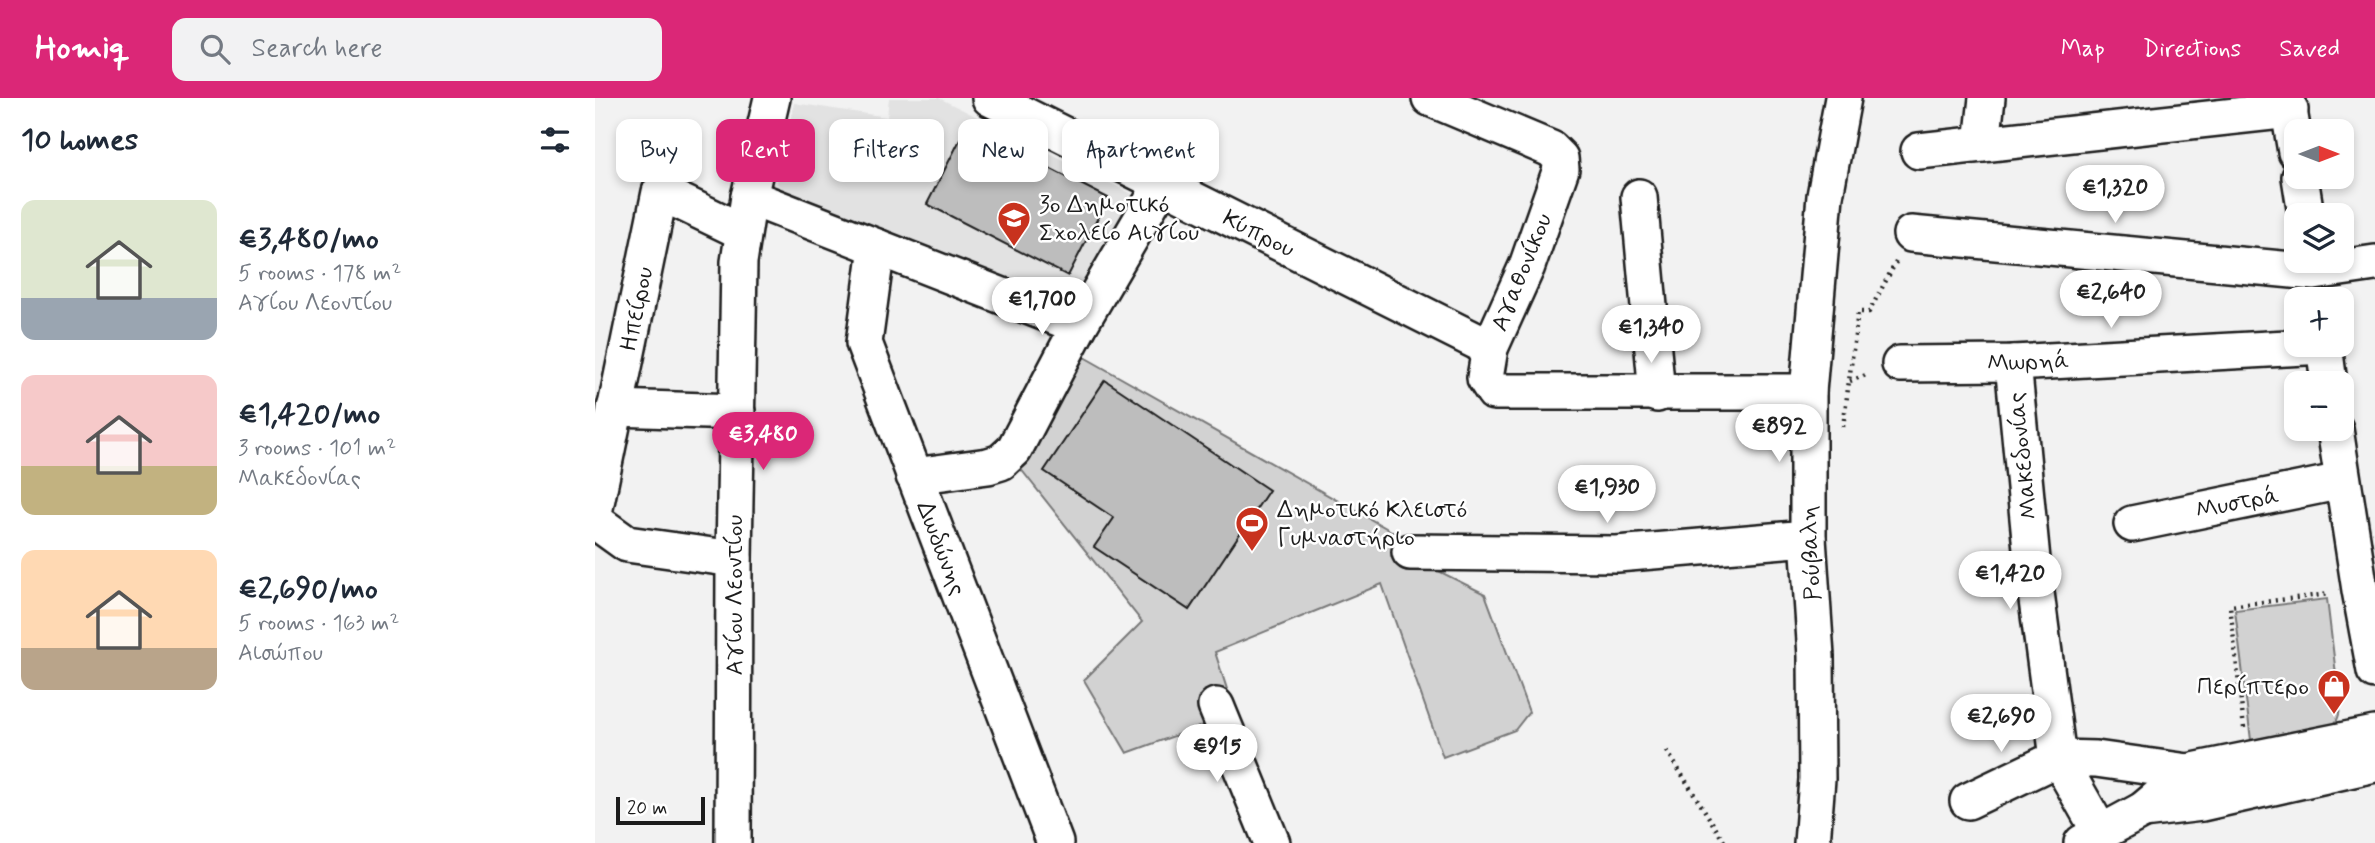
<!DOCTYPE html>
<meta charset="utf-8">
<style>
body{margin:0;font-family:Mynerve,sans-serif;background:#f2f2f3;color:#1f2937;height:100vh;display:flex;flex-direction:column;font-size:26px;white-space:nowrap}
*{box-sizing:border-box;margin:0}
p{font-size:23px;color:#747a83}
.icon{flex:none;width:38px;height:38px;fill:none;stroke:currentColor;stroke-width:2;stroke-linecap:round;stroke-linejoin:round}
.map{position:relative;flex:1;overflow:hidden}
.side{display:flex;flex-direction:column;background:#fff;width:595px}
.side>*{flex:none}
.top-card{position:absolute;left:21px;top:21px;width:665px;height:63px;display:flex;gap:14px}
.needle{width:46px;rotate:90deg}
.fabs{position:absolute;left:1689px;top:21px;display:grid;gap:14px}
.fabs a{display:grid;place-items:center;width:70px;height:70px;border-radius:14px;background:#fff;box-shadow:0 4px 10px #0003;font-size:35px}
.scale{position:absolute;left:21px;bottom:18px;width:89px;box-sizing:border-box;padding-left:7px;border:4px solid #1c1c1c;border-top:0;font-size:19px;line-height:24px;white-space:nowrap;color:#1c1c1c;-webkit-text-stroke:5px #fff;paint-order:stroke}
.price{position:absolute;translate:-50% -60px;padding:0 16px;border-radius:24px;background:#fff;color:#222;font-size:23px;line-height:46px;filter:drop-shadow(0 2px 4px #0008)}
.price::after{content:'';position:absolute;left:50%;top:42px;width:21px;height:16px;margin-left:-10px;background:inherit;clip-path:polygon(0 0,100% 0,50% 100%)}
.price.on{background:#db2777;color:#fff}
ul{padding:0;list-style:none}
li{display:flex;align-items:center;gap:21px;height:175px;padding:0 21px}
li span{display:grid;place-items:center;flex:none;width:196px;height:140px;border-radius:14px;color:#555}
li>.icon{margin-inline-start:auto}
span .icon{width:84px;height:84px;fill:#fffc;stroke-width:1}
li b{font-size:30px}
h2{display:flex;justify-content:space-between;align-items:center;height:84px;padding:0 21px;font-size:30px}
.pill{padding:0 24px;border-radius:14px;background:#fff;box-shadow:0 4px 10px #0003;font-size:24px;line-height:63px}
.pill.on{background:#db2777;color:#fff}
header{display:flex;align-items:center;gap:42px;box-sizing:border-box;height:98px;padding:0 35px;background:#db2777;color:#fff}
header strong{font-size:33px}
nav{display:flex;gap:38px;margin-inline-start:auto;font-size:24px}
.search{width:490px;height:63px;background:#f2f2f3;display:flex;align-items:center;gap:18px;box-sizing:border-box;padding:0 24px;border-radius:14px;color:#747a83;font-size:26px}
main{display:flex;flex:1;min-height:0}
.map>svg:first-child{display:block}
</style>
<header>
<strong>Homiq</strong>
<div class="search"><svg class="icon" aria-label="search" viewBox="0 0 24 24"><circle cx="10" cy="10" r="6"/><path d="M15 15l6 6"/></svg>Search here</div>
<nav><a>Map</a><a>Directions</a><a>Saved</a></nav>
</header>
<main>
<section class="side">
<h2>10 homes<svg class="icon" aria-label="filters" viewBox="0 0 24 24"><path d="M4 7h16M4 17h16"/><circle cx="9" cy="7" r="2"/><circle cx="15" cy="17" r="2"/></svg></h2>
<ul>
<li><span style="background:linear-gradient(#dfe7d0 70%,#9aa5b1 0)"><svg class="icon" aria-label="home" viewBox="0 0 24 24"><path d="M3 11l9-7 9 7M6 9v11h12V9"/></svg></span><div><b>€3,480/mo</b><p>5 rooms · 178 m²</p><p>Αγίου Λεοντίου</p></div></li>
<li><span style="background:linear-gradient(#f6c9c9 65%,#c2b280 0)"><svg class="icon" aria-label="home" viewBox="0 0 24 24"><path d="M3 11l9-7 9 7M6 9v11h12V9"/></svg></span><div><b>€1,420/mo</b><p>3 rooms · 101 m²</p><p>Μακεδονίας</p></div></li>
<li><span style="background:linear-gradient(#ffd9b3 70%,#b9a48a 0)"><svg class="icon" aria-label="home" viewBox="0 0 24 24"><path d="M3 11l9-7 9 7M6 9v11h12V9"/></svg></span><div><b>€2,690/mo</b><p>5 rooms · 163 m²</p><p>Αισώπου</p></div></li>
</ul>
</section>
<div class="map">
<svg width="1780" height="745" viewBox="0 0 1780 745">
<rect width="100%" height="100%" fill="#f2f2f2"/>
<filter id="ink" filterUnits="userSpaceOnUse"><feTurbulence type="fractalNoise" baseFrequency=".0143" numOctaves="2"/><feDisplacementMap in="SourceGraphic" scale="14" xChannelSelector="R" yChannelSelector="G"/><feConvolveMatrix kernelMatrix="1 2 1 2 8 2 1 2 1" color-interpolation-filters="sRGB"/></filter>
<g filter="url(#ink)">
<!-- built -->
<polygon fill="#e2e2e2" points="294,0 344,0 541,98 483,203 475,207 189,95 182,85 199,5 292,19"/>
<!-- green -->
<g fill="#d2d2d2" stroke="#777" stroke-width="2">
<polygon points="489,259 821,447 821,462 890,496 934,614 920,632 848,659 787,486 620,554 640,616 532,655 489,582 547,524 425,370"/>
<path d="M1732,501L1745,610C1744,621 1741,627 1731,631L1656,642L1640,512Z"/>
</g>
<!-- building -->
<g fill="#bdbdbd" stroke="#1c1c1c" stroke-width="2">
<polygon points="372,28 513,100 473,178 332,106"/>
<polygon points="510,282 674,392 594,512 499,449 519,420 449,373"/>
</g>
<g fill="none" stroke-linecap="round" stroke-linejoin="round">
<defs>
<g id="minor">
<polyline points="395,0 895,250"/>
<polyline points="835,0 956,51 965,60 966,71 932,168 895,250 890,280 899,294 1213,294"/>
<polyline points="1692,0 1701,54"/>
<polyline points="1387,46 1392,0"/>
<polyline points="1324,53 1695,12"/>
<polyline points="1705,79 1711,117"/>
<polyline points="154,99 484,228"/>
<polyline points="1044,99 1062,296"/>
<polyline points="1316,136 1719,174 1780,165"/>
<polyline points="282,149 269,245 460,745"/>
<polyline points="1729,247 1734,285"/>
<polyline points="1418,265 1438,472 1463,660 1505,734 1504,745"/>
<polyline points="1305,266 1418,265 1729,248"/>
<polyline points="20,310 142,314"/>
<polyline points="1740,331 1765,492 1780,573"/>
<polyline points="319,378 393,368 406,364 419,352 484,228 567,86"/>
<polyline points="0,410 65,94 148,134"/>
<polyline points="0,423 32,446 139,461"/>
<polyline points="1537,426 1747,383"/>
<polyline points="815,454 1022,456 1213,440"/>
<polyline points="621,608 677,745"/>
<polyline points="1373,703 1463,660 1501,661 1593,674"/>
<polyline points="1548,712 1607,705 1780,666"/>
<polyline points="138,745 139,461 144,164 154,99 177,0"/>
<polyline points="1217,745 1222,681 1221,558 1213,440 1213,294 1230,98 1248,0"/>
<polyline points="1487,745 1548,712 1593,674 1780,636"/>
</g>
</defs>
<!-- minor casing -->
<use href="#minor" stroke="#1c1c1c" stroke-width="40"/>
<!-- path -->
<g stroke="#1c1c1c" stroke-width="4.5" stroke-dasharray="2 5" stroke-linecap="butt">
<polyline points="1255,283 1274,276"/>
<polyline points="1248,329 1263,214 1274,214 1301,164"/>
<polyline points="1649,630 1635,508 1734,496"/>
<polyline points="1072,653 1130,745"/>
</g>
<!-- minor -->
<use href="#minor" stroke="#fff" stroke-width="35"/>
</g>
</g>
<!-- icons -->
<defs>
<symbol id="school-pin" viewBox="-11 -11 22 30"><path d="M0 17L-7.5 6A9.5 9.5 0 1 1 7.5 6Z" fill="#c8321e" stroke="#fff"/><path d="M0-5L7-2L0 1L-7-2ZM-4 1L0 2.5L4 1V4Q0 6-4 4Z" fill="#fff"/></symbol>
<symbol id="stadium-pin" viewBox="-11 -11 22 30"><path d="M0 17L-7.5 6A9.5 9.5 0 1 1 7.5 6Z" fill="#c8321e" stroke="#fff"/><path d="M0-5a6.5 5 0 1 0 0 10a6.5 5 0 1 0 0-10ZM-3.5-1.8h7v3.6h-7Z" fill="#fff"/></symbol>
<symbol id="shop-pin" viewBox="-11 -11 22 30"><path d="M0 17L-7.5 6A9.5 9.5 0 1 1 7.5 6Z" fill="#c8321e" stroke="#fff"/><path d="M-5-2.5h2.3a2.7 3.5 0 0 1 5.4 0H5L5.5 6h-11ZM-1.5-2.5h3a1.5 2.3 0 0 0-3 0Z" fill="#fff"/></symbol>
</defs>
<g fill-rule="evenodd">
<use href="#school-pin" x="400" y="101" width="38" height="52"/>
<use href="#stadium-pin" x="638" y="406" width="38" height="52"/>
<use href="#shop-pin" x="1720" y="569" width="38" height="52"/>
</g>
<g text-anchor="middle" stroke-width="5" stroke-linejoin="round" paint-order="stroke">
<!-- poi labels -->
<g font-size="24" fill="#1c1c1c" stroke="#fff" text-anchor="start">
<text x="444" y="114">3ο Δημοτικό<tspan x="444" dy="28">Σχολείο Αιγίου</tspan></text>
<text x="682" y="419">Δημοτικό Κλειστό<tspan x="682" dy="28">Γυμναστήριο</tspan></text>
<text x="1714" y="596" text-anchor="end">Περίπτερο</text>
</g>
<!-- street labels -->
<g font-size="24" fill="#1c1c1c" stroke="#fff">
<text transform="translate(664 135) rotate(27)" y="8">Κύπρου</text>
<text transform="translate(926 174) rotate(-68)" y="8">Αγαθονίκου</text>
<text transform="translate(41 211) rotate(-78)" y="8">Ηπείρου</text>
<text transform="translate(1433 263) rotate(-2)" y="8">Μωρηά</text>
<text transform="translate(1427 358) rotate(-96)" y="8">Μακεδονίας</text>
<text transform="translate(1642 404) rotate(-11)" y="8">Μυστρά</text>
<text transform="translate(347 450) rotate(69)" y="8">Δωδώνης</text>
<text transform="translate(1215 455) rotate(-93)" y="8">Ρούβαλη</text>
<text transform="translate(139 497) rotate(-90)" y="8">Αγίου Λεοντίου</text>
</g>
</g>
</svg>
<div class="fabs">
<a><svg class="needle" viewBox="-14 -14 28 28"><path d="M0-13l5 13h-10z" fill="#e53935"/><path d="M0 13l5-13h-10z" fill="#747a83"/></svg></a>
<a><svg class="icon" aria-label="layers" viewBox="0 0 24 24"><path d="M12 4l9 5-9 5-9-5zM3 14l9 5 9-5"/></svg></a>
<a>+</a>
<a>−</a>
</div>
<div class="scale">20 m</div>
<b class="price" style="left:1520px;top:127px">€1,320</b>
<b class="price" style="left:1516px;top:232px">€2,640</b>
<b class="price" style="left:447px;top:239px">€1,700</b>
<b class="price" style="left:1056px;top:267px">€1,340</b>
<b class="price" style="left:1184px;top:366px">€892</b>
<b class="price on" style="left:168px;top:374px">€3,480</b>
<b class="price" style="left:1012px;top:427px">€1,930</b>
<b class="price" style="left:1415px;top:513px">€1,420</b>
<b class="price" style="left:1406px;top:656px">€2,690</b>
<b class="price" style="left:622px;top:686px">€915</b>
<div class="top-card">
<a class="pill">Buy</a>
<a class="pill on">Rent</a>
<a class="pill">Filters</a>
<a class="pill">New</a>
<a class="pill">Apartment</a>
</div>
</div>
</main>
